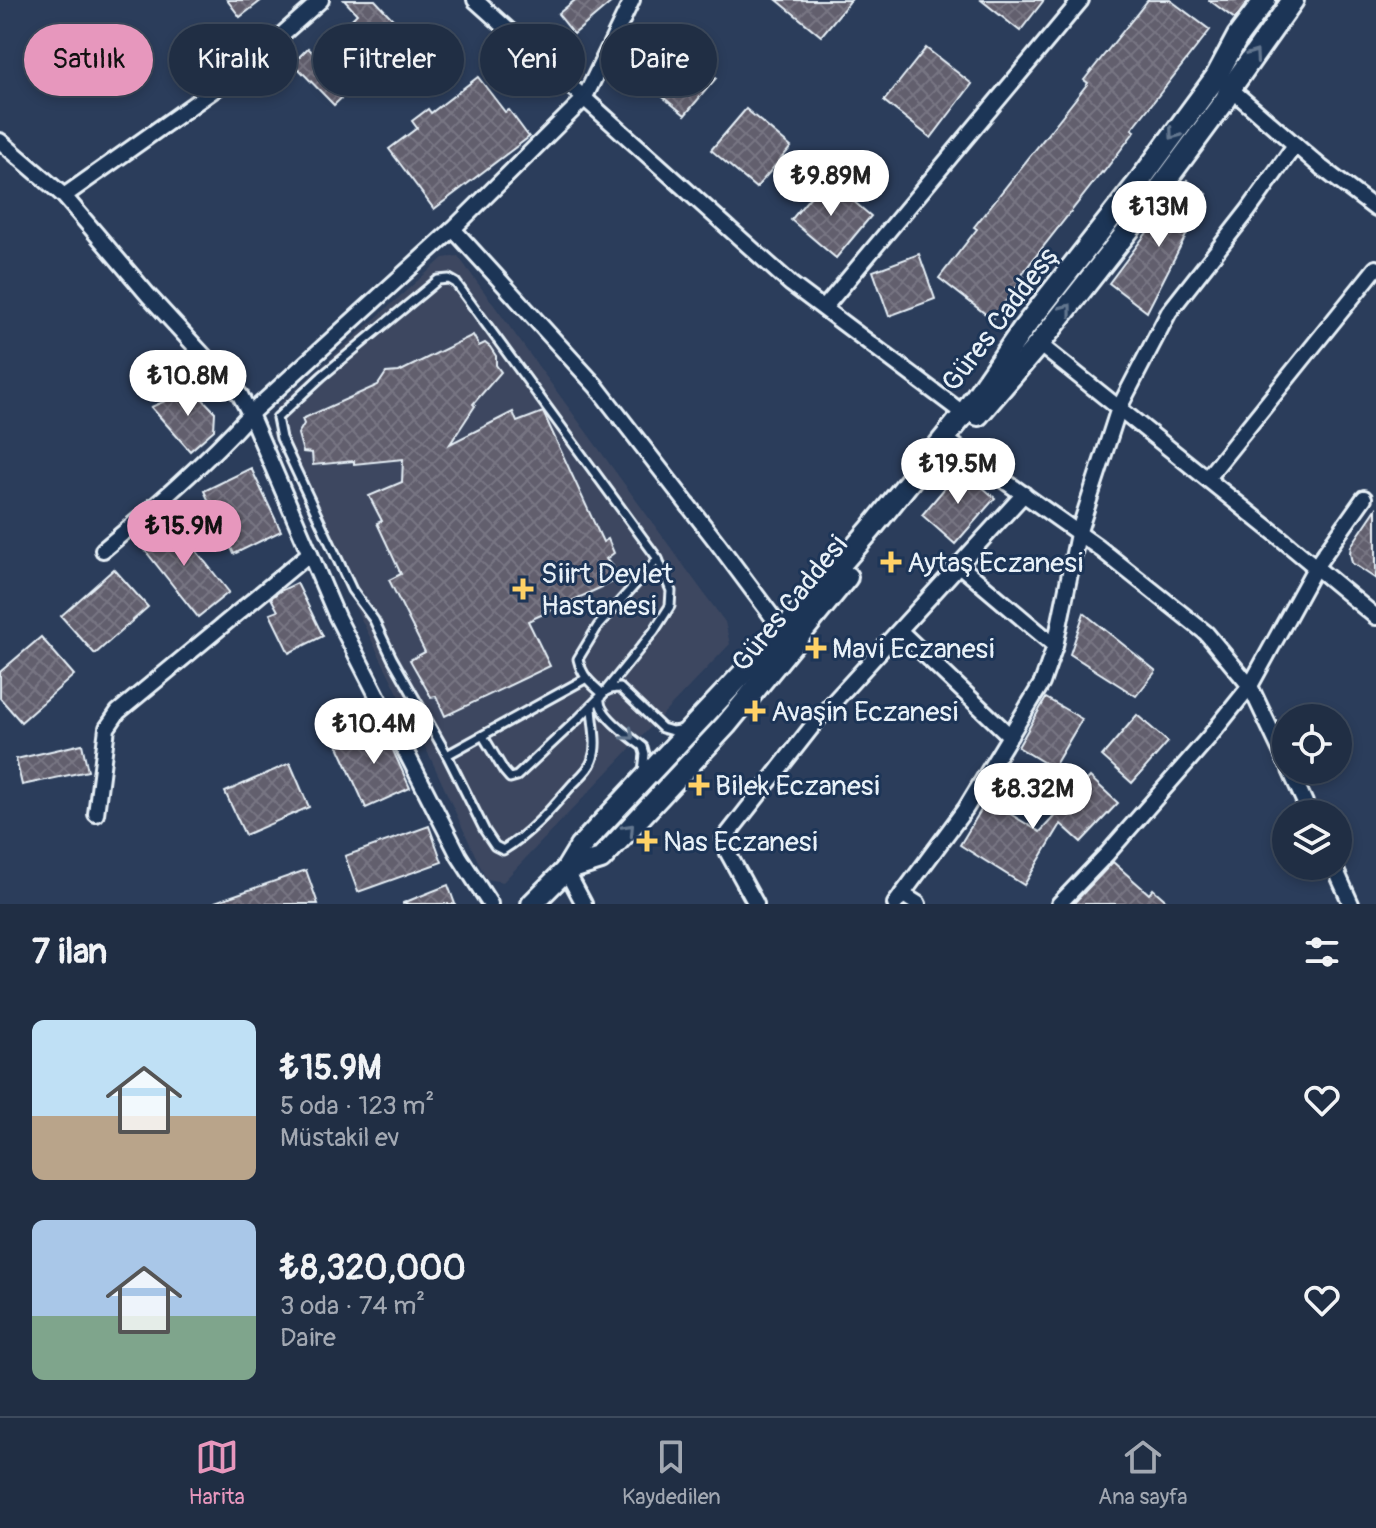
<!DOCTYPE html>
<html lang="tr">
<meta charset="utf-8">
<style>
body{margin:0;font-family:Pangolin,sans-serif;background:#2d3a4f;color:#f1f3f6;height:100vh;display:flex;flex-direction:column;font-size:30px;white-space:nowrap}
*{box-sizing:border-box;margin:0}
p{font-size:26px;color:#a2a8b2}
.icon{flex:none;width:44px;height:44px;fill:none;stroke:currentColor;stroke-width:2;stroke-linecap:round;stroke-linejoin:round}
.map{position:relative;height:904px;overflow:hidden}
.sheet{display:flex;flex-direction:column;background:#202e44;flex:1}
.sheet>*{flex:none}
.hud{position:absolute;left:24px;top:24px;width:800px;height:72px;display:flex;gap:16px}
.tools{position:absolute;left:1272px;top:704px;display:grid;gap:16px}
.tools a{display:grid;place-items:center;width:80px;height:80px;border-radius:50%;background:#202e44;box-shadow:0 4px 12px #0003,0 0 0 2px #3d4a5d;font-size:40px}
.price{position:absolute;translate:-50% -68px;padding:0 18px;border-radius:28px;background:#fff;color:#222;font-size:26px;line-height:52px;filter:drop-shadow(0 2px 4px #0008)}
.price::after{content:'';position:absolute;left:50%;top:48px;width:24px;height:18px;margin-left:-12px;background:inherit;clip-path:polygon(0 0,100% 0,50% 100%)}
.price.active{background:#e797bd;color:#111}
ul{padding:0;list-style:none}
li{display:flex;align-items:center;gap:24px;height:200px;padding:0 32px}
li span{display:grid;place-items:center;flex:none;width:224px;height:160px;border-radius:12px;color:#555}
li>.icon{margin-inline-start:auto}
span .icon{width:96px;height:96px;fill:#fffc;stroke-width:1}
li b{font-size:34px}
h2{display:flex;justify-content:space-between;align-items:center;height:96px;padding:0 32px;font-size:34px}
.tag{padding:0 28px;border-radius:36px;background:#202e44;box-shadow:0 4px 12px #0003,0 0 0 2px #3d4a5d;font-size:28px;line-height:72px}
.tag.active{background:#e797bd;color:#111}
.tab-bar{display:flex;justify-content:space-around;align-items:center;height:112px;border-top:2px solid #3d4a5d;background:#202e44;font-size:22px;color:#a2a8b2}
.tab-bar a{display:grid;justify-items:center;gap:4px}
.tab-bar .active{color:#e797bd}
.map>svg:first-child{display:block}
</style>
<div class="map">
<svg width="1376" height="904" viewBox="0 0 1376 904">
<defs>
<pattern id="building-cross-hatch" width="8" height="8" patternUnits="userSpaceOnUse" patternTransform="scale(2)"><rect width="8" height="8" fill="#625e6d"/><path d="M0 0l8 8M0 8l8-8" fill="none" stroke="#787683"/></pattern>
</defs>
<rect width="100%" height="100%" fill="#2b3d5b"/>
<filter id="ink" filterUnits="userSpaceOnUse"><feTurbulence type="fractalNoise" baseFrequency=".0125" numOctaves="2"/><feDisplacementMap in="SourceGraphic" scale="16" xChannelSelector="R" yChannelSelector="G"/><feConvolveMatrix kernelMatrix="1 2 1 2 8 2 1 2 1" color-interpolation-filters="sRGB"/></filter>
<g filter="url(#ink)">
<!-- built -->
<polygon fill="#3c4760" points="458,256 725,622 730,644 503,882 486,879 431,759 329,555 272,435 277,406 443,258"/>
<!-- building -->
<g fill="url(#building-cross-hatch)" stroke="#e8f1f8" stroke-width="2">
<polygon points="227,0 262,0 240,17"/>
<polygon points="344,0 375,0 402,29 345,85 350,90 334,105 293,63 308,48 315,55 357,14"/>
<polygon points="575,0 614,0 574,34 558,14"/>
<polygon points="777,0 851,0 821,36"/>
<polygon points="981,0 1044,0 1020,31"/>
<polygon points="1148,0 1170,0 1210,30 1132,129 1135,131 1103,173 1102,172 1021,275 1024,277 992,319 939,278 977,229 974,227 1088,83 1084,80"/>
<polygon points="1209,0 1249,0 1235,19"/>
<polygon points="672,41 716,78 685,115 641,79"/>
<polygon points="926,48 972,84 931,138 884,101"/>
<polygon points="478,77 505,112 509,110 529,137 434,209 389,149 417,128 412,121 428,109 431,113"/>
<polygon points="746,109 791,147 756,188 711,150"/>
<polygon points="826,178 871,216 836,258 791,220"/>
<polygon points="1187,180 1207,194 1147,312 1109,283 1157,219 1160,221"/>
<polygon points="919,254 935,299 889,316 873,271"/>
<polygon points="473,335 479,346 485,343 490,347 496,356 496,365 501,372 473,404 475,406 450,444 513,412 517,422 543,412 603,542 608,539 614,553 606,559 615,570 617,576 615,581 528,621 550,666 445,716 436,696 431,697 410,660 425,652 389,580 401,574 377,523 382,521 369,496 402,482 403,459 354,464 354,461 313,465 312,453 303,452 298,434 304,424 302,419 378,385 386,373 399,372"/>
<polygon points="193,389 215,412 214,430 190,451 151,407"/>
<polygon points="251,468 281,531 234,554 204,491"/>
<polygon points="961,469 995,498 955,544 922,515"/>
<polygon points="1376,509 1376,579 1352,563 1350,553 1351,546"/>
<polygon points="171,519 229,592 198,617 140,544"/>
<polygon points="114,569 148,607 95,654 61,616"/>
<polygon points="297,583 323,636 289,653 270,614 278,611 271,598 280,591"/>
<polygon points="1084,613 1156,671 1136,696 1070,654"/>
<polygon points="41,637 74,675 21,722 0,698 0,672"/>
<polygon points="1046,698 1082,719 1053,768 1018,747"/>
<polygon points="1137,715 1168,742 1132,783 1102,756"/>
<polygon points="381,724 410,788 366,808 337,744"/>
<polygon points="82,744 88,771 22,785 16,759"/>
<polygon points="290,763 309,807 245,835 225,792"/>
<polygon points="1090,777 1118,803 1081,842 1061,824 1024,885 960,845 987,800 1040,832"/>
<polygon points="429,826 442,862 358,892 345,856"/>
<polygon points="1113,862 1149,894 1153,889 1170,904 1073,904"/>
<polygon points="306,870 318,904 215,904 215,902"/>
<polygon points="448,885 455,904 403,904 403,903"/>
</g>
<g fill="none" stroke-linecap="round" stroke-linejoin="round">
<defs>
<g id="lane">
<path d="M603,694C590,683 582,676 578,659L598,626L658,559"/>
<path d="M483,736L504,771L510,778L517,776L579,718L603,694L654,631L670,606L671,591L658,559L456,283L449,279L438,280L322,376L277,418L281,438L352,590L374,620L392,658L447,755L485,831L495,846L503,850C531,833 551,809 572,785C579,778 589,770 592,761C599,743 592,724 592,705"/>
<polyline points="447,755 585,679"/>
<path d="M643,772L645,754L643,747C632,738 590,710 602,694C607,689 614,688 620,688L662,728L672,731L686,729"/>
</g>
<g id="street">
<polyline points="475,0 791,284 964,414"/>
<polyline points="1226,85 1322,168 1376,209"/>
<polyline points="0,141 64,196 148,295 240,395 250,414 337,617 459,856 490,904"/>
<polyline points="64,196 242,70 321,0"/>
<polyline points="453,229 596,386 719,545 783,631"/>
<polyline points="824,308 1081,0"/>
<polyline points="1039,344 1277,535 1376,617"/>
<polyline points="944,438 1098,547 1206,633 1250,686 1286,762"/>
<polyline points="1207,478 1376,268"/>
<path d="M103,550C154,507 205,464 250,414L453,229L584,99L632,0"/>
<polyline points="959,565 1055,646"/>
<polyline points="900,631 1010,736"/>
<polyline points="1290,770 1310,814"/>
<polyline points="96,814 107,728 118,712 310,553"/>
<polyline points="1334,866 1351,904"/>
<polyline points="566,870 584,904"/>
<polyline points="902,894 918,904"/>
<polyline points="756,904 728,853 724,839 818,719 1024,494"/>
<polyline points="895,904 966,808 1042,683 1055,646 1078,534 1119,408 1169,312 1248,211 1295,145"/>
<polyline points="1059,904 1107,854 1210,736 1250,686 1316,566 1364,498"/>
</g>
<g id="secondary">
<polyline points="978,415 1039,344 1141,214 1226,99 1230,89 1293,0"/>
<polyline points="566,870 601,859 726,725 847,577"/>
<polyline points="532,904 566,870 580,847 783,631 871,529 964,414 1023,329 1141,179 1216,77 1238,36 1265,0"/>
</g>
</defs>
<!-- lane casing -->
<use href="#lane" stroke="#e8f1f8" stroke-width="13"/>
<!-- street casing -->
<use href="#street" stroke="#e8f1f8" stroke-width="20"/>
<!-- secondary casing -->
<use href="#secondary" stroke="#e8f1f8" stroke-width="26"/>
<!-- lane -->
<use href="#lane" stroke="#1d3557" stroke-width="7"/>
<!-- street -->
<use href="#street" stroke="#1d3557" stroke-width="14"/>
<!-- secondary -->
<use href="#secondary" stroke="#1d3557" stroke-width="20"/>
</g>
<!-- one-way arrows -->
<defs><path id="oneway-chevron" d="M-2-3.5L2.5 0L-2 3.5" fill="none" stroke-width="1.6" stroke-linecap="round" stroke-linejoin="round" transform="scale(2)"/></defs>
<g stroke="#64778f">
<use href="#oneway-chevron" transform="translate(1254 55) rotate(-55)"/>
<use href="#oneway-chevron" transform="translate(1174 134) rotate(126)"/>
<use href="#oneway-chevron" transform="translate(1067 309) rotate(-52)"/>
<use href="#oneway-chevron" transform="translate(629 735) rotate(40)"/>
<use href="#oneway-chevron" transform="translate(629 829) rotate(-47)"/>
</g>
</g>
<!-- markers -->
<g fill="#ffd166" stroke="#1d3557" stroke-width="3">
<path d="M887 550h8v8h8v8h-8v8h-8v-8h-8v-8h8z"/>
<path d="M519 577h8v8h8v8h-8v8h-8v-8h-8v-8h8z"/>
<path d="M812 636h8v8h8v8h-8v8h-8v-8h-8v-8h8z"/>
<path d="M751 699h8v8h8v8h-8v8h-8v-8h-8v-8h8z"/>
<path d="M695 773h8v8h8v8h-8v8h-8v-8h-8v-8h8z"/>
<path d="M643 829h8v8h8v8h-8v8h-8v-8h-8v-8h8z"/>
</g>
<g text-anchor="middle" stroke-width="6" stroke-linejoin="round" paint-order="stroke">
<!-- street labels -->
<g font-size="28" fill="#e8f1f8" stroke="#1d3557">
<text transform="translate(999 319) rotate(-53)" y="10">Güres Caddesş</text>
<text transform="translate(789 603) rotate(-51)" y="10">Güres Caddesi</text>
</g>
<!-- poi labels -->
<g font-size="28" fill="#e8f1f8" stroke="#1d3557" text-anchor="start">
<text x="907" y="572">Aytaş Eczanesi</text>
<text x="541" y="583">Siirt Devlet<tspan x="541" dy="32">Hastanesi</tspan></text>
<text x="832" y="658">Mavi Eczanesi</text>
<text x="771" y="721">Avaşin Eczanesi</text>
<text x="715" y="795">Bilek Eczanesi</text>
<text x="663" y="851">Nas Eczanesi</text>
</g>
</g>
</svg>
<div class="tools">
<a><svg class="icon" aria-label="locate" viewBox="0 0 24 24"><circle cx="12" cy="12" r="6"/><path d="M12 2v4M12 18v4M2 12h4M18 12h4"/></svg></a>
<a><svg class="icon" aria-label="layers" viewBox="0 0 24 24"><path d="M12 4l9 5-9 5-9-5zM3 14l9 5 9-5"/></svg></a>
</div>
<b class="price" style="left:831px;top:218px">₺9.89M</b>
<b class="price" style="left:1159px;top:249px">₺13M</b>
<b class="price" style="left:188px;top:418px">₺10.8M</b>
<b class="price" style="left:958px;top:506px">₺19.5M</b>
<b class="price active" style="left:184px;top:568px">₺15.9M</b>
<b class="price" style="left:374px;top:766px">₺10.4M</b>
<b class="price" style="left:1033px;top:831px">₺8.32M</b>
<div class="hud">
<a class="tag active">Satılık</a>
<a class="tag">Kiralık</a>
<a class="tag">Filtreler</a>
<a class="tag">Yeni</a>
<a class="tag">Daire</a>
</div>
</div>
<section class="sheet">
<h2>7 ilan<svg class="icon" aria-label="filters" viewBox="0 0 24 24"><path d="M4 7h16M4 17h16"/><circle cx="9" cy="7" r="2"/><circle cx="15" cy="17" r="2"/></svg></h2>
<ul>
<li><span style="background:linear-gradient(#bfe0f5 60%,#b9a48a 0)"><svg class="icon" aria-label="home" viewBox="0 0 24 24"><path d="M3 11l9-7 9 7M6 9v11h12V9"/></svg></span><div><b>₺15.9M</b><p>5 oda · 123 m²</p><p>Müstakil ev</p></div><svg class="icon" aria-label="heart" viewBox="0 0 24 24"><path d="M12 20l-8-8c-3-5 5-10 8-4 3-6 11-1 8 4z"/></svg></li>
<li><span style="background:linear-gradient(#a9c7e8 60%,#7fa58c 0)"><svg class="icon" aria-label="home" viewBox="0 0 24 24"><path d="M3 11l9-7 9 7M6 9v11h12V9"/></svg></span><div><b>₺8,320,000</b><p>3 oda · 74 m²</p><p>Daire</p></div><svg class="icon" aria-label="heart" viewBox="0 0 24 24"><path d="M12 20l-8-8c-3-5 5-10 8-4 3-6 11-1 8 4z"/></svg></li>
</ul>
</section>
<nav class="tab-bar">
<a class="active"><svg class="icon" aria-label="map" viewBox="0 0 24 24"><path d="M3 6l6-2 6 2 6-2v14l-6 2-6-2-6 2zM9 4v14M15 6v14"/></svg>Harita</a>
<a><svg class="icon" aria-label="saved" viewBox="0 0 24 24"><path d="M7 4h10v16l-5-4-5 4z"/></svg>Kaydedilen</a>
<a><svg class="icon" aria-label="home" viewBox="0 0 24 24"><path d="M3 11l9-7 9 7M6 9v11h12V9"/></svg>Ana sayfa</a>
</nav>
